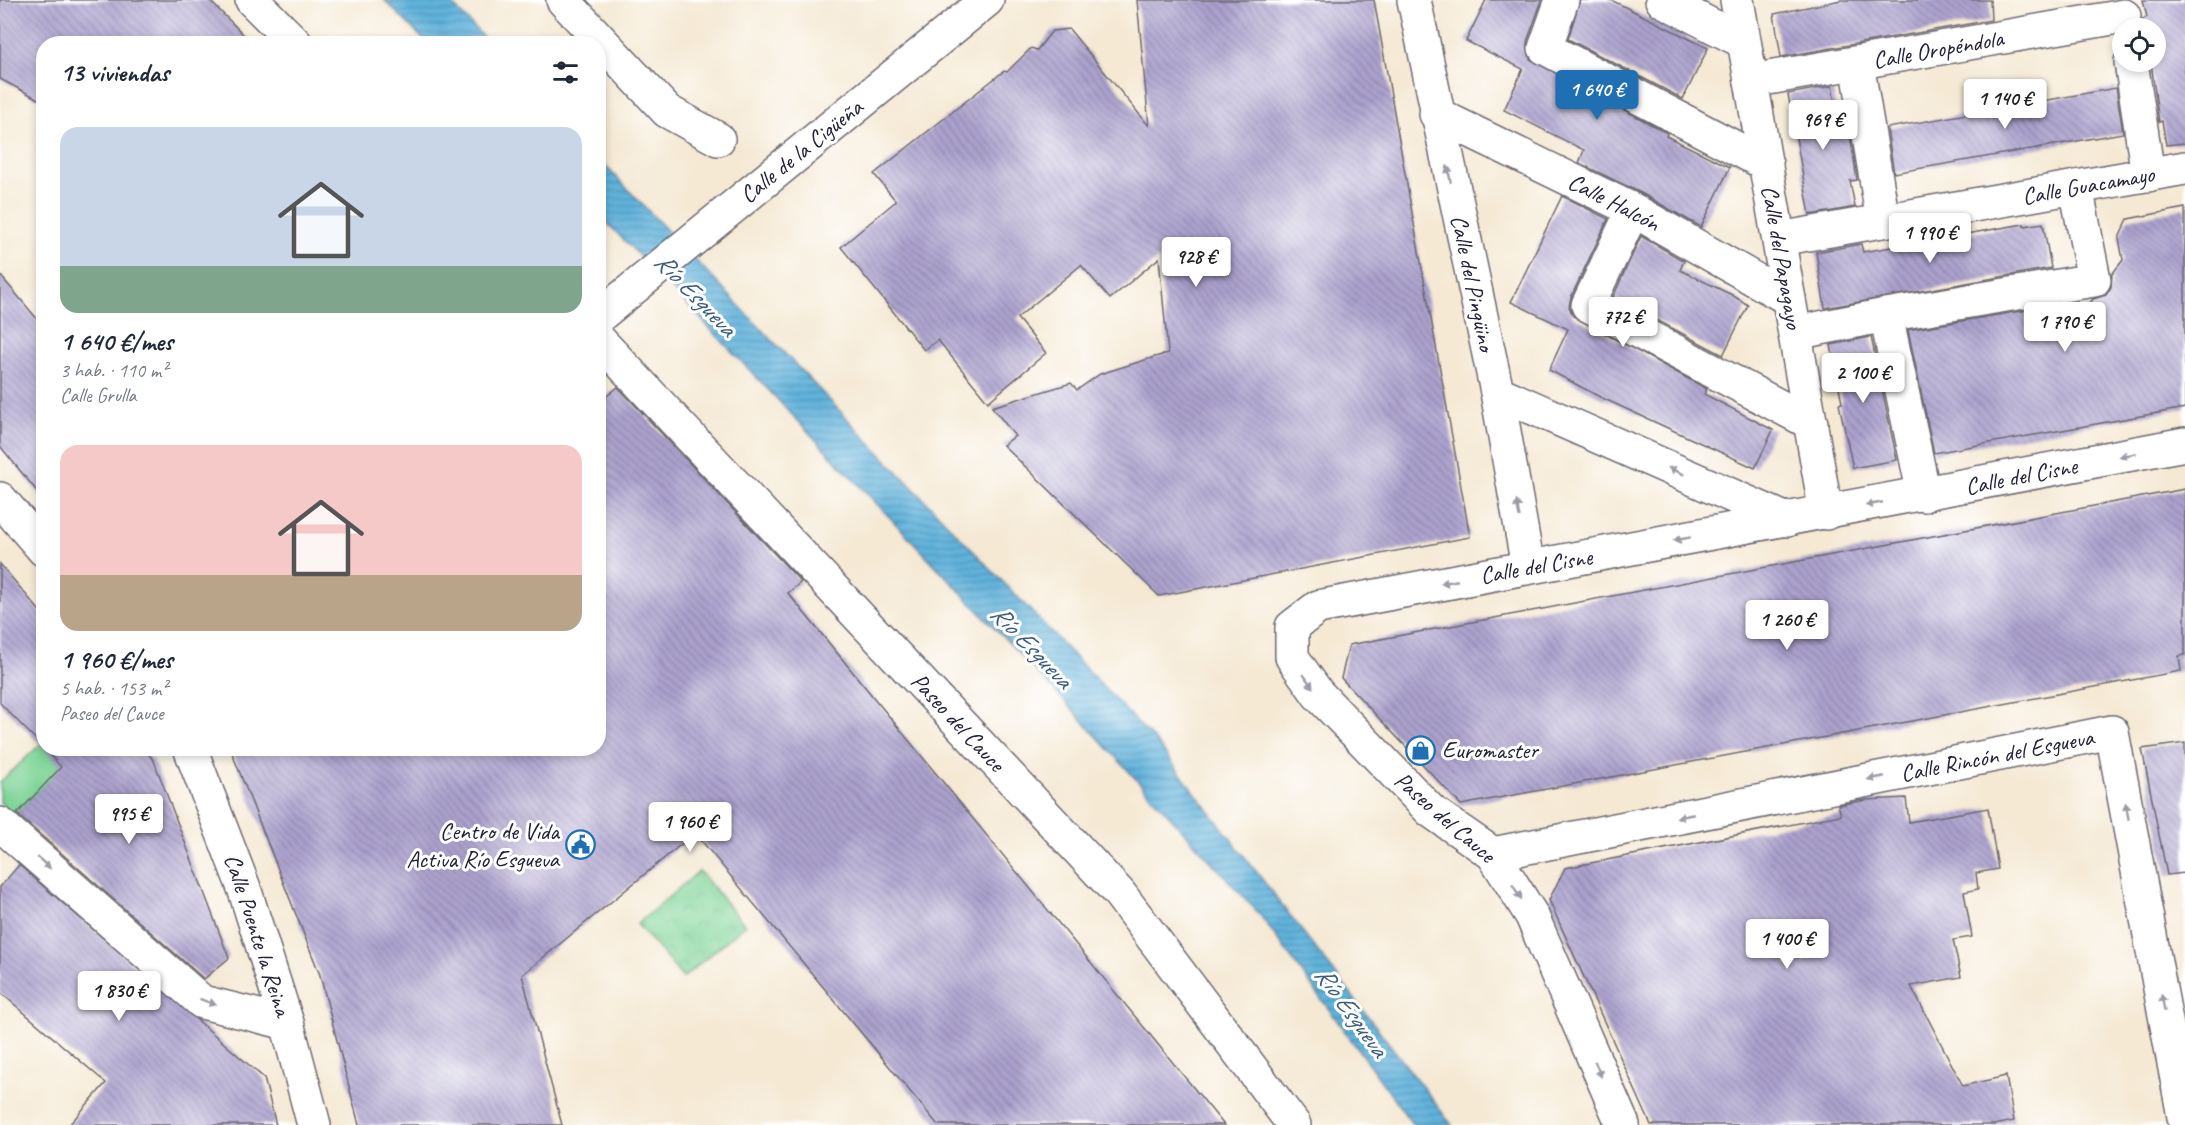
<!DOCTYPE html>
<html lang="es">
<meta charset="utf-8">
<style>
body{margin:0;font-family:Caveat,sans-serif;background:#f6f6f7;color:#1f2937;height:100vh;display:flex;flex-direction:column;font-size:22px;white-space:nowrap}
*{box-sizing:border-box;margin:0}
p{font-size:20px;color:#747a83}
.icon{flex:none;width:33px;height:33px;fill:none;stroke:currentColor;stroke-width:2;stroke-linecap:round;stroke-linejoin:round}
.map{position:relative;flex:1;overflow:hidden}
.panel{position:absolute;left:36px;top:36px;width:570px;height:720px;display:flex;flex-direction:column;background:#fff;border-radius:24px;box-shadow:0 3px 9px #0003}
.panel>*{flex:none}
.fabs{position:absolute;left:2112px;top:18px;display:grid;gap:12px}
.fabs a{display:grid;place-items:center;width:54px;height:54px;border-radius:50%;background:#fff;box-shadow:0 3px 9px #0003;font-size:30px}
.price{position:absolute;translate:-50% -51px;padding:0 14px;border-radius:6px;background:#fff;color:#222;font-size:20px;line-height:39px;filter:drop-shadow(0 2px 3px #0008)}
.price::after{content:'';position:absolute;left:50%;top:36px;width:18px;height:14px;margin-left:-9px;background:inherit;clip-path:polygon(0 0,100% 0,50% 100%)}
.price.current{background:#1f6fb2;color:#fff}
ul{padding:0;list-style:none}
li{display:grid;align-content:center;gap:12px;height:318px;padding:0 24px}
li span{display:grid;place-items:center;height:186px;border-radius:18px;color:#555}
li>.icon{margin-inline-start:auto}
span .icon{width:108px;height:108px;fill:#fffc;stroke-width:1}
li b{font-size:26px}
h2{display:flex;justify-content:space-between;align-items:center;height:72px;padding:0 24px;font-size:26px}
.map>svg:first-child{display:block}
</style>
<div class="map">
<svg width="2185" height="1125" viewBox="0 0 2185 1125">
<defs>
<pattern id="park-crowns" width="20" height="18" patternUnits="userSpaceOnUse" patternTransform="scale(1.5)"><rect width="20" height="18" fill="#7fd497"/><path d="M2 6a3 3 0 1 1 6 0M12 15a3 3 0 1 1 6 0" fill="none" stroke="#6db683"/></pattern>
<pattern id="water-rules" width="6" height="5" patternUnits="userSpaceOnUse" patternTransform="scale(1.5)"><rect width="6" height="5" fill="#61b3dc"/><path d="M0 2.5h6" fill="none" stroke="#5091b4"/></pattern>
<pattern id="building-back-hatch" width="6" height="6" patternUnits="userSpaceOnUse" patternTransform="scale(1.5)"><rect width="6" height="6" fill="#aca2ce"/><path d="M-1 5l2 2M0 0l6 6M5-1l2 2" fill="none" stroke="#8c84a8"/></pattern>
</defs>
<rect width="100%" height="100%" fill="#fff"/>
<filter id="ink" filterUnits="userSpaceOnUse"><feTurbulence type="fractalNoise" baseFrequency=".0167" numOctaves="2"/><feDisplacementMap in="SourceGraphic" scale="12" xChannelSelector="R" yChannelSelector="G"/><feConvolveMatrix kernelMatrix="1 2 1 2 8 2 1 2 1" color-interpolation-filters="sRGB"/></filter>
<filter id="wash" filterUnits="userSpaceOnUse"><feTurbulence type="fractalNoise" baseFrequency=".008" numOctaves="4" result="noise"/><feDisplacementMap in="SourceGraphic" scale="24" xChannelSelector="R" yChannelSelector="G"/><feGaussianBlur stdDeviation="1.35" result="paint"/><feColorMatrix in="noise" values="0 0 0 0 0 0 0 0 0 0 0 0 0 0 0 0 0 1.4 0 .05"/><feComposite in="paint" operator="in"/></filter>
<g filter="url(#wash)">
<rect width="100%" height="100%" fill="#f5e9d4"/>
<!-- grass -->
<polygon fill="#7fd497" stroke="#507b69" stroke-width="1.5" points="43,742 44,748 79,749 15,816 0,803 0,782"/>
<!-- park -->
<polygon fill="url(#park-crowns)" stroke="#507b69" stroke-width="1.5" points="699,871 745,925 683,978 637,924"/>
<!-- water -->
<g fill="url(#water-rules)" stroke="#426a8c" stroke-width="1.5">
<polygon points="384,0 448,0 489,43 427,43"/>
<polygon points="598,158 1156,742 1452,1125 1413,1125 1260,915 1070,707 680,297 599,215"/>
</g>
<g id="blocks">
<!-- building -->
<g fill="url(#building-back-hatch)">
<polygon points="0,0 209,0 253,44 44,44 44,102 0,79"/>
<polygon points="1137,0 1374,0 1470,537 1159,596 1003,445 1015,436 992,407 1071,383 1077,390 1100,374 1168,353 1159,258 1110,299 1081,265 1017,318 1046,353 988,402 938,340 924,350 841,247 896,201 874,174 1004,71 1007,72 1031,48 1037,50 1052,31 1069,29 1149,126"/>
<polygon points="1486,0 1542,0 1527,42 1530,59 1667,133 1666,136 1730,167 1701,227 1641,193 1579,163 1584,150 1504,110 1523,69 1466,41"/>
<polygon points="1580,0 1611,0 1708,48 1683,99 1568,39"/>
<polygon points="1841,0 1990,0 1991,20 1781,57 1774,14"/>
<polygon points="2143,0 2185,0 2185,143 2166,145 2162,121 2159,122 2151,62 2156,62 2156,28 2145,28 2143,19 2147,17"/>
<polygon points="1832,86 1841,136 1850,134 1857,180 1850,181 1855,207 1810,215 1788,94"/>
<polygon points="2116,88 2123,133 1894,173 1887,128"/>
<polygon points="1562,196 1608,219 1571,297 1569,307 1573,316 1707,389 1704,394 1773,430 1755,468 1600,397 1549,370 1568,329 1511,302"/>
<polygon points="2185,208 2185,408 1934,453 1908,330 2058,305 2064,336 2093,299 2106,295 2111,287 2112,274 2123,260 2119,238 2128,219"/>
<polygon points="2043,223 2051,268 1825,308 1816,252 1861,244 1863,252 2024,224 2024,226"/>
<polygon points="1641,236 1684,261 1680,270 1732,295 1748,305 1723,355 1613,297"/>
<polygon points="0,275 44,327 44,500 0,446"/>
<polygon points="1871,337 1897,460 1853,468 1839,404 1842,403 1831,345"/>
<polygon points="618,387 801,582 788,593 1224,1125 938,1125 695,833 522,975 562,1125 359,1125 320,975 230,748 598,748 598,403"/>
<polygon points="2185,489 2185,655 2179,656 2181,671 1461,805 1341,678 1349,645"/>
<polygon points="0,564 44,616 44,748 0,703"/>
<polygon points="2185,743 2185,873 2167,875 2142,749"/>
<polygon points="44,748 144,748 154,761 229,958 204,979 17,814 61,767"/>
<polygon points="1906,798 1909,822 1988,808 1998,869 1976,873 1978,889 1964,892 1972,937 1953,940 1961,977 1911,986 1963,1086 2006,1076 2014,1121 1994,1125 1651,1125 1549,900 1565,868 1841,815 1838,805 1866,800"/>
<polygon points="19,865 264,1078 276,1125 69,1125 106,1083 0,992 0,887"/>
</g>
</g>
</g>
<g filter="url(#ink)">
<use href="#blocks" fill-opacity="0" stroke="#6c6871" stroke-width="1.5"/>
<g fill="none" stroke-linecap="round" stroke-linejoin="round">
<defs>
<g id="street">
<polyline points="252,0 296,44"/>
<polyline points="563,0 667,111 718,139"/>
<polyline points="1414,0 1497,392 1528,567"/>
<polyline points="1562,0 1545,48 1766,164"/>
<polyline points="1662,0 1744,42"/>
<polyline points="1737,0 1826,513"/>
<polyline points="2131,62 2148,175"/>
<polyline points="1857,63 1883,221"/>
<polyline points="1751,81 2124,16"/>
<polyline points="1436,114 1633,210 1789,299"/>
<polyline points="1633,210 1588,305 1811,423"/>
<polyline points="1779,239 2185,168"/>
<polyline points="598,317 987,0"/>
<polyline points="1795,333 1886,315"/>
<polyline points="598,339 1119,893 1294,1125"/>
<polyline points="1497,392 1787,520"/>
<polyline points="1924,495 1886,315 2094,280 2076,187"/>
<polyline points="0,499 44,550"/>
<polyline points="190,748 244,888 287,1023 314,1125"/>
<polyline points="0,824 202,1002 287,1023"/>
<polyline points="1493,854 2112,732 2185,1122"/>
<polyline points="1623,1125 1532,916 1493,854 1431,811 1318,694 1292,657 1292,627 1318,607 2185,444"/>
</g>
</defs>
<!-- street casing -->
<use href="#street" stroke="#6c6871" stroke-width="36"/>
<!-- street -->
<use href="#street" stroke="#fff" stroke-width="33"/>
</g>
<!-- one-way arrows -->
<defs><path id="oneway-solid" d="M-6-.8H1V-3.2L6.5 0L1 3.2V.8H-6Z" transform="scale(1.5)"/></defs>
<g fill="#9c9ca7">
<use href="#oneway-solid" transform="translate(1449 174) rotate(-102)"/>
<use href="#oneway-solid" transform="translate(2128 455) rotate(169)"/>
<use href="#oneway-solid" transform="translate(1676 471) rotate(-156)"/>
<use href="#oneway-solid" transform="translate(1874 504) rotate(169)"/>
<use href="#oneway-solid" transform="translate(1518 509) rotate(-100)"/>
<use href="#oneway-solid" transform="translate(1682 539) rotate(170)"/>
<use href="#oneway-solid" transform="translate(1449 582) rotate(169)"/>
<use href="#oneway-solid" transform="translate(1308 681) rotate(55)"/>
<use href="#oneway-solid" transform="translate(1876 778) rotate(169)"/>
<use href="#oneway-solid" transform="translate(2127 811) rotate(-101)"/>
<use href="#oneway-solid" transform="translate(1685 816) rotate(169)"/>
<use href="#oneway-solid" transform="translate(44 863) rotate(41)"/>
<use href="#oneway-solid" transform="translate(1517 892) rotate(58)"/>
<use href="#oneway-solid" transform="translate(208 1002) rotate(20)"/>
<use href="#oneway-solid" transform="translate(2163 1003) rotate(-101)"/>
<use href="#oneway-solid" transform="translate(1598 1069) rotate(67)"/>
</g>
</g>
<!-- icons -->
<defs>
<symbol id="shop-ring" viewBox="-11 -11 22 22"><circle r="9.5" fill="#fff" stroke="#1f6fb2" stroke-width="1.5"/><path d="M-5-2.5h2.3a2.7 3.5 0 0 1 5.4 0H5L5.5 6h-11ZM-1.5-2.5h3a1.5 2.3 0 0 0-3 0Z" fill="#1f6fb2"/></symbol>
<symbol id="civic-ring" viewBox="-11 -11 22 22"><circle r="9.5" fill="#fff" stroke="#1f6fb2" stroke-width="1.5"/><path d="M-.6-6.5H3V-4.5H.6V-3L4-1V1h2V6H-6V1h2V-1L-.6-3ZM-1.2 2.5V6h2.4V2.5Z" fill="#1f6fb2"/></symbol>
</defs>
<g fill-rule="evenodd">
<use href="#shop-ring" x="1404" y="734" width="33" height="33"/>
<use href="#civic-ring" x="564" y="828" width="33" height="33"/>
</g>
<g text-anchor="middle" stroke-width="6" stroke-linejoin="round" paint-order="stroke">
<!-- street labels -->
<g font-size="24" fill="#22223b" stroke="#fff">
<text transform="translate(1938 49) rotate(-10)" y="8">Calle Oropéndola</text>
<text transform="translate(801 151) rotate(-39)" y="8">Calle de la Cigüeña</text>
<text transform="translate(2088 185) rotate(-10)" y="8">Calle Guacamayo</text>
<text transform="translate(1614 202) rotate(27)" y="8">Calle Halcón</text>
<text transform="translate(1782 257) rotate(80)" y="8">Calle del Papagayo</text>
<text transform="translate(1473 283) rotate(78)" y="8">Calle del Pingüino</text>
<text transform="translate(2021 476) rotate(-11)" y="8">Calle del Cisne</text>
<text transform="translate(1536 566) rotate(-10)" y="8">Calle del Cisne</text>
<text transform="translate(958 722) rotate(47)" y="8">Paseo del Cauce</text>
<text transform="translate(1997 755) rotate(-11)" y="8">Calle Rincón del Esgueva</text>
<text transform="translate(1445 817) rotate(41)" y="8">Paseo del Cauce</text>
<text transform="translate(258 935) rotate(72)" y="8">Calle Puente la Reina</text>
</g>
<!-- poi labels -->
<g font-size="24" fill="#22223b" stroke="#fff" text-anchor="start">
<text x="1442" y="758">Euromaster</text>
<text x="559" y="839" text-anchor="end">Centro de Vida<tspan x="559" dy="28">Activa Río Esgueva</tspan></text>
</g>
<!-- water labels -->
<g font-size="26" font-style="italic" fill="#3b5c7b" stroke="#fff">
<text transform="translate(696 294) rotate(46)" y="9">Río Esgueva</text>
<text transform="translate(1032 646) rotate(46)" y="9">Río Esgueva</text>
<text transform="translate(1352 1011) rotate(54)" y="9">Río Esgueva</text>
</g>
</g>
</svg>
<div class="fabs">
<a><svg class="icon" aria-label="locate" viewBox="0 0 24 24"><circle cx="12" cy="12" r="6"/><path d="M12 2v4M12 18v4M2 12h4M18 12h4"/></svg></a>
</div>
<b class="price current" style="left:1597px;top:121px">1 640 €</b>
<b class="price" style="left:2005px;top:130px">1 140 €</b>
<b class="price" style="left:1823px;top:151px">969 €</b>
<b class="price" style="left:1930px;top:264px">1 990 €</b>
<b class="price" style="left:1196px;top:288px">928 €</b>
<b class="price" style="left:1623px;top:348px">772 €</b>
<b class="price" style="left:2065px;top:353px">1 790 €</b>
<b class="price" style="left:1863px;top:404px">2 100 €</b>
<b class="price" style="left:1787px;top:651px">1 260 €</b>
<b class="price" style="left:129px;top:845px">995 €</b>
<b class="price" style="left:690px;top:853px">1 960 €</b>
<b class="price" style="left:1787px;top:970px">1 400 €</b>
<b class="price" style="left:119px;top:1022px">1 830 €</b>
<section class="panel">
<h2>13 viviendas<svg class="icon" aria-label="filters" viewBox="0 0 24 24"><path d="M4 7h16M4 17h16"/><circle cx="9" cy="7" r="2"/><circle cx="15" cy="17" r="2"/></svg></h2>
<ul>
<li><span style="background:linear-gradient(#c9d6e8 75%,#7fa58c 0)"><svg class="icon" aria-label="home" viewBox="0 0 24 24"><path d="M3 11l9-7 9 7M6 9v11h12V9"/></svg></span><div><b>1 640 €/mes</b><p>3 hab. · 110 m²</p><p>Calle Grulla</p></div></li>
<li><span style="background:linear-gradient(#f6c9c9 70%,#b9a48a 0)"><svg class="icon" aria-label="home" viewBox="0 0 24 24"><path d="M3 11l9-7 9 7M6 9v11h12V9"/></svg></span><div><b>1 960 €/mes</b><p>5 hab. · 153 m²</p><p>Paseo del Cauce</p></div></li>
</ul>
</section>
</div>
